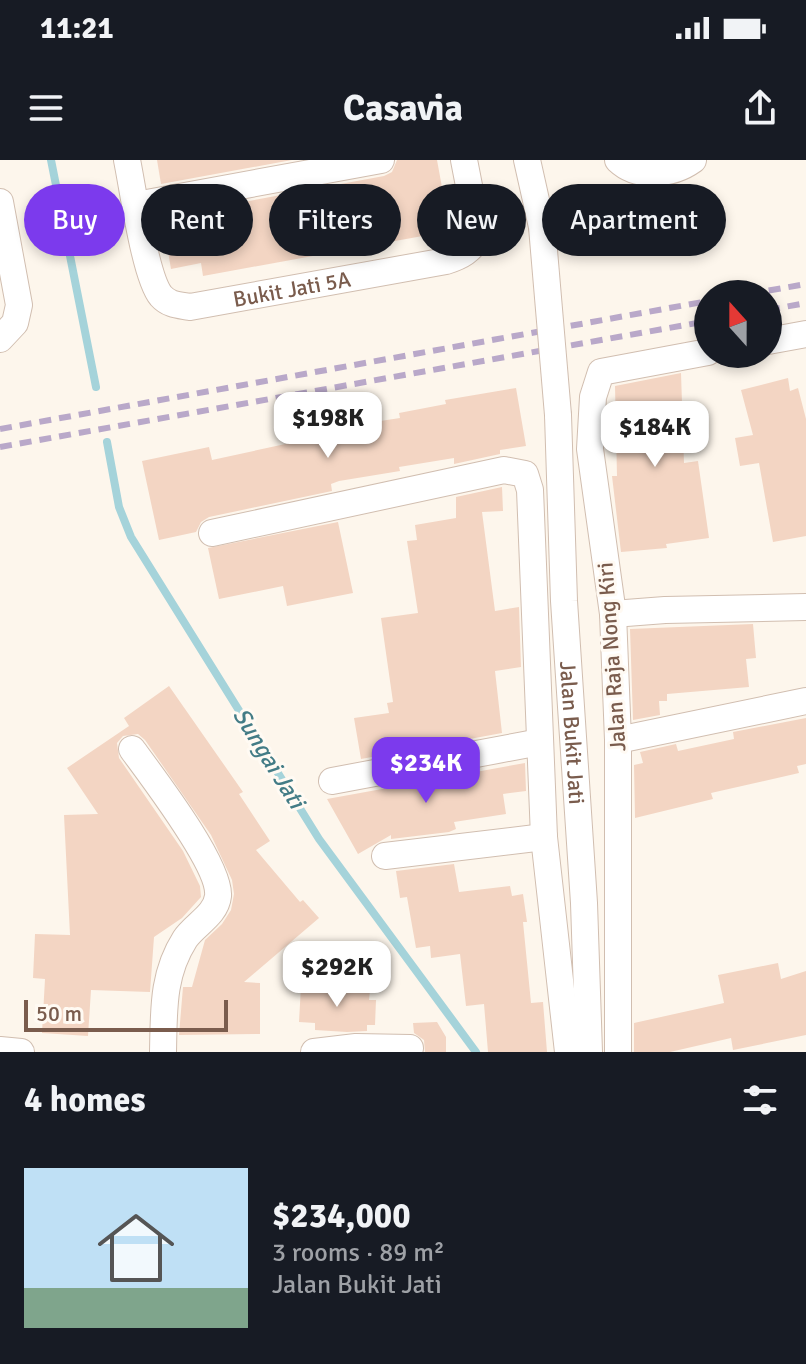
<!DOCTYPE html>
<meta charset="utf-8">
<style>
body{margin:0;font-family:Signika,sans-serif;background:#20242c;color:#f1f3f6;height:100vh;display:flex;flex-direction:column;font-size:30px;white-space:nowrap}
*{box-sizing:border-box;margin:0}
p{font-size:26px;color:#9ea1a6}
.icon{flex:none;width:44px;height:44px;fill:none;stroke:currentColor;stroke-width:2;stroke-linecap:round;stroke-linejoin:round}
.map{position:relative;height:892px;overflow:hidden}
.side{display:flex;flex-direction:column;background:#171b24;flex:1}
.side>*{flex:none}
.top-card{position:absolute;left:24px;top:24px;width:758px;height:72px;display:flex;gap:16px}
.needle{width:52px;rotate:339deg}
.fabs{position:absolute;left:694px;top:120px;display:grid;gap:16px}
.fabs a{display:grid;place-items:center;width:88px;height:88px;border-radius:50%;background:#171b24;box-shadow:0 4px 12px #0003;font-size:40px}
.scale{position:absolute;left:24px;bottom:20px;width:204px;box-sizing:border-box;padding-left:8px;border:4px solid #7a5c4d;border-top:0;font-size:22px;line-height:28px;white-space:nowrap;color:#7a5c4d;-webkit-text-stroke:6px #fffaf3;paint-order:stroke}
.price{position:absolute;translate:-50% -68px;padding:0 18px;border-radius:16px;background:#fff;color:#222;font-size:26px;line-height:52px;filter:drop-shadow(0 2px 4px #0008)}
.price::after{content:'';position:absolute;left:50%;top:48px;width:24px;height:18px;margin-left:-12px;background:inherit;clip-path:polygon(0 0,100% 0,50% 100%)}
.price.current{background:#7c3aed;color:#fff}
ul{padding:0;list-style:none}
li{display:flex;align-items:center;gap:24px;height:200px;padding:0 24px}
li+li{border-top:2px solid #363941}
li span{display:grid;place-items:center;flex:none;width:224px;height:160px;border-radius:0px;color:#555}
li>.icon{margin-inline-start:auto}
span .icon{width:96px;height:96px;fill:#fffc;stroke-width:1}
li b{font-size:34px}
h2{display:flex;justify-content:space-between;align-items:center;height:96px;padding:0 24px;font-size:34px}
.chip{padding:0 28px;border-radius:36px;background:#171b24;box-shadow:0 4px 12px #0003;font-size:28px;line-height:72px}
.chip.current{background:#7c3aed;color:#fff}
.status{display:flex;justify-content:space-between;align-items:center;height:56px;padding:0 40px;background:#171b24;direction:ltr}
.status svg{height:22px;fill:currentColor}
header{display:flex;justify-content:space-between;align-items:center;height:104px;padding:0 24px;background:#171b24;font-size:36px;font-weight:800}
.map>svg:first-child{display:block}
</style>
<div class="status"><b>11:21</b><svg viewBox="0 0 49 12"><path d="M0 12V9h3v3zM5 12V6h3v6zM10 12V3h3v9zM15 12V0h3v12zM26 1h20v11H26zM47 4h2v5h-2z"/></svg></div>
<header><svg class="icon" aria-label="menu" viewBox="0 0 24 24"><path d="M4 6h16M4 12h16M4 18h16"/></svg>Casavia<svg class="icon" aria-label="share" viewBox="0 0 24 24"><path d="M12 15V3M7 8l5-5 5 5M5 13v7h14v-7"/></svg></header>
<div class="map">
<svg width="806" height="892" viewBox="0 0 806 892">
<rect width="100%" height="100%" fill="#fdf6ec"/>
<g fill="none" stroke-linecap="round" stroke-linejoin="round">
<!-- stream -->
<g stroke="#a5d3da" stroke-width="8">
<polyline points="51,0 96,227"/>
<polyline points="107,282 119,347 131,377 319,679 476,892"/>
</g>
</g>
<!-- building -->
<g fill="#f3d5c3">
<polygon points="157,0 292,0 161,24"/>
<polygon points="397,0 437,0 450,71 203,116 201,103 171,109 162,57 384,16 392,12"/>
<polygon points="681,213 684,303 698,301 709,378 666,384 667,388 621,392 612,316 617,316 615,226"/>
<polygon points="788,218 790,231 798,228 806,259 806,376 773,382 759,303 740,306 735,278 753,275 741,230"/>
<polygon points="516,228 526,286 500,290 500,294 454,304 454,298 399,307 400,311 339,321 331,324 332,331 209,357 201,362 196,372 159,380 142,301 209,287 212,300 290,283 289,275 400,258 399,253 446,244 445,240"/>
<polygon points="502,327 503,351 482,352 495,451 519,447 521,507 495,511 502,573 361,599 354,558 389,553 387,543 393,542 381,458 418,453 407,381 417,380 415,365 456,358 456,337"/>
<polygon points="338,362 353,433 287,446 283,426 219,439 208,388"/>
<polygon points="753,464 756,498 746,499 749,527 667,534 667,541 659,541 660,555 633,560 630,469"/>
<polygon points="169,526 243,632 239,634 270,681 256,690 300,742 303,740 319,758 244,822 260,823 260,874 179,875 183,827 192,827 205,780 222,764 231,750 234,734 232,720 211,675 145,580 138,574 123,576 117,583 119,598 183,691 200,726 201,737 182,758 154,777 150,832 91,830 88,876 42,873 45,819 33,818 35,774 70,775 64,655 98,654 67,608 129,566 124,558"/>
<polygon points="806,558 806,604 797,606 799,613 711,633 713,639 635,658 634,605 643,603 640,592 676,584 678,591 734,579 733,572"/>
<polygon points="525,603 526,631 503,634 506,654 454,662 456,669 449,672 391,679 391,675 358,694 327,639"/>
<polygon points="454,704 459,732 510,726 512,736 523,734 527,762 523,762 531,843 543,842 547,892 488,892 484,844 466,846 460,794 431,798 430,786 416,788 407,737 400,738 396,711"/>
<polygon points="778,803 781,819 806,811 806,875 733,890 731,878 670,892 634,892 634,863 724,843 718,815"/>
<polygon points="301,826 370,830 369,840 376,840 375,865 367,865 367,871 347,872 315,870 315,863 299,862"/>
<polygon points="437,862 446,877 446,892 425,892 424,880 414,873 413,863"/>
</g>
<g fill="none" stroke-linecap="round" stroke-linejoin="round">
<defs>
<g id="minor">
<path id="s1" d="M127,0C133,29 145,117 161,136C169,145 179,145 190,147L446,101C462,96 470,91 479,77L464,0"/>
<polyline points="527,0 542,67"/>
<path d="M618,0C638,19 672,15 693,0"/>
<polyline points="0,42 19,145 15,163 0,179"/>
<polyline points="136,45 381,0"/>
<polyline points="768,181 806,174"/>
<path id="s2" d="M558,255L564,441L584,743L589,892"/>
<polyline points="212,373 504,310 525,314 530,330 544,677 568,892"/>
<polyline points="613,454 665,450 806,447"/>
<polyline points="618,580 806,541"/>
<path d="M132,589C151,615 221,706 218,736C216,755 194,765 185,779C162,815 164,851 163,892"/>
<polyline points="332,621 540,582"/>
<polyline points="385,696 544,677"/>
<polyline points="0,890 21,892"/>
<polyline points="314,892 356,887 410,888"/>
<polyline points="618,892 618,580 613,454 590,289 593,237 601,212 708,192"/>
</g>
</defs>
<!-- minor casing -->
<use href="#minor" stroke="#d1beb0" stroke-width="28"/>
<!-- minor -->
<use href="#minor" stroke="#fff" stroke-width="26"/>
<!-- rail -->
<g stroke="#b9a8c9" stroke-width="6" stroke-dasharray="12 8" stroke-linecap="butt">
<polyline points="749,134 806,124"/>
<polyline points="768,150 806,143"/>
<polyline points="0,269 708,141"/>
<polyline points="0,287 708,161"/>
</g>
<defs>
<polyline id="minor-bridge" points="542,67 558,255"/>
</defs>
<!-- minor-bridge casing -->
<use href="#minor-bridge" stroke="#d1beb0" stroke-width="28" stroke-linecap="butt"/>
<!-- minor-bridge -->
<use href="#minor-bridge" stroke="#fff" stroke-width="26"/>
</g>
<g text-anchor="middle" stroke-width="6" stroke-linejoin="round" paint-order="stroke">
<!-- street labels -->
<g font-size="22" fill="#7a5c4d" stroke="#fffaf3">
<text dy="8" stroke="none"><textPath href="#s1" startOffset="276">Bukit Jati 5A</textPath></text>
<text transform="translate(611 497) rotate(-94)" y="8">Jalan Raja Nong Kiri</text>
<text dy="8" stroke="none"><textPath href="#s2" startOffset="318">Jalan Bukit Jati</textPath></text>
</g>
<!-- water labels -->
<g font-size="24" font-style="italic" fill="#437c86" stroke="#fffaf3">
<text transform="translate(269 598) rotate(58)" y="8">Sungai Jati</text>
</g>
</g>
</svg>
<div class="fabs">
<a><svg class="needle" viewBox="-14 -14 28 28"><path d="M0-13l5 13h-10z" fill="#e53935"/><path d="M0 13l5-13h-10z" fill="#9ea1a6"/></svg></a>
</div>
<div class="scale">50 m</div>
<b class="price" style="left:328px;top:300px">$198K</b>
<b class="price" style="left:655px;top:309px">$184K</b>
<b class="price current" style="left:426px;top:645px">$234K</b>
<b class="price" style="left:337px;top:849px">$292K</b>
<div class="top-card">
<a class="chip current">Buy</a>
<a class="chip">Rent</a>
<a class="chip">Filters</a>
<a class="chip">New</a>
<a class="chip">Apartment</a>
</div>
</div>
<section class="side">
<h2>4 homes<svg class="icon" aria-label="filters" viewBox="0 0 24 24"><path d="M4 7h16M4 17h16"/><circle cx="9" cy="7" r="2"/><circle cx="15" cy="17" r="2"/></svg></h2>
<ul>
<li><span style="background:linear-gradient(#bfe0f5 75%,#7fa58c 0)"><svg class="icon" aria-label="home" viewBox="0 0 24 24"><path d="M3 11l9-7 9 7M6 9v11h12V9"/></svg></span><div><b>$234,000</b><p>3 rooms · 89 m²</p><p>Jalan Bukit Jati</p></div></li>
</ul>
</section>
